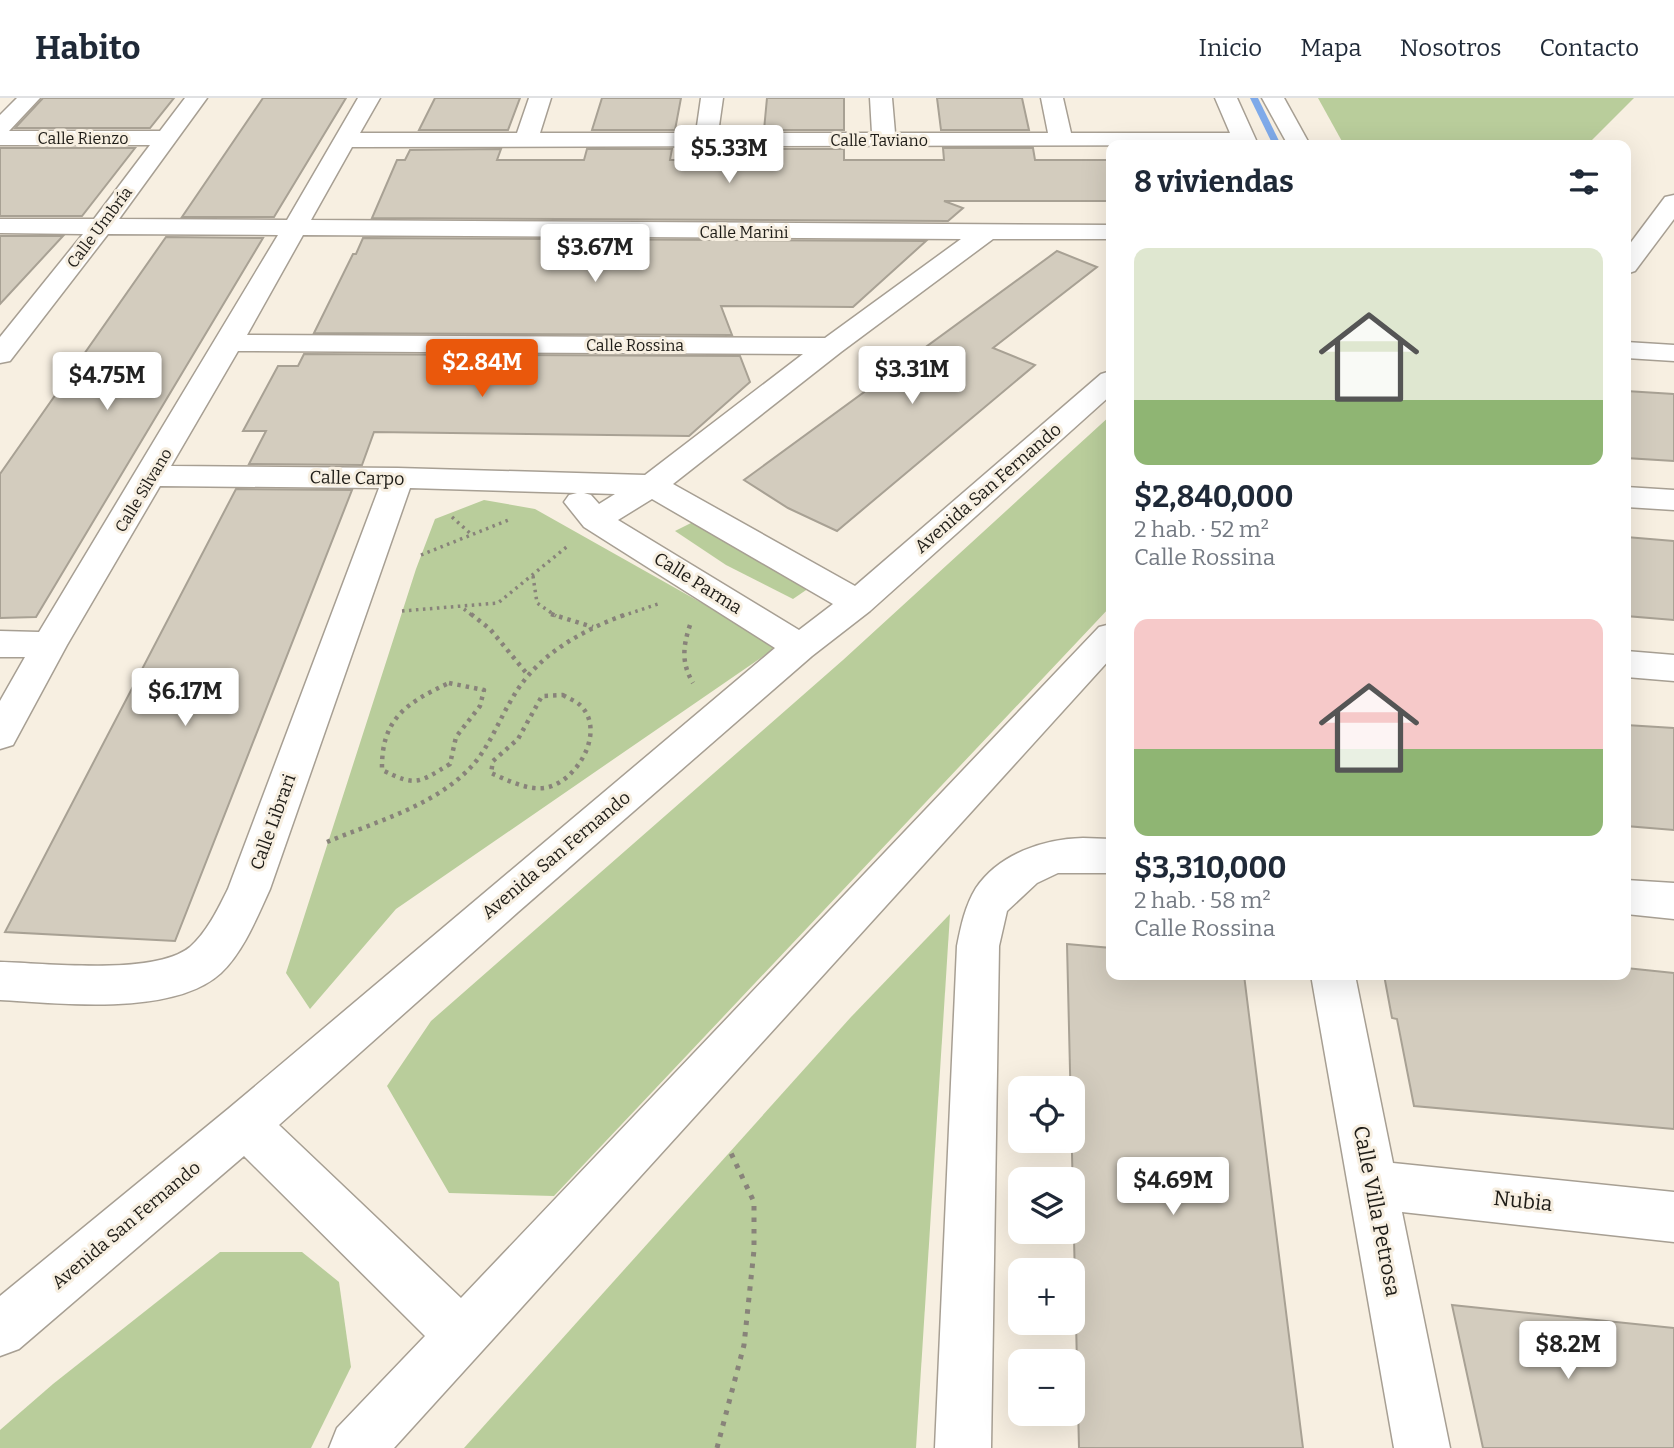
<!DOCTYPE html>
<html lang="es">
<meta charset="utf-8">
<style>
body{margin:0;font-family:Bitter,serif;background:#f2f2f3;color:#1f2937;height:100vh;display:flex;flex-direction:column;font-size:26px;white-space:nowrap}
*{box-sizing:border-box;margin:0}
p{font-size:23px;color:#747a83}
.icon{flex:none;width:38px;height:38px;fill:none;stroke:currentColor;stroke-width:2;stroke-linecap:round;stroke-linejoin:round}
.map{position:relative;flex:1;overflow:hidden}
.side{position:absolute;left:1106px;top:42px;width:525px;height:840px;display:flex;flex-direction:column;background:#fff;border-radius:14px;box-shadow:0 7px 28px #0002}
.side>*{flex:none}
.tools{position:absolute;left:1008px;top:978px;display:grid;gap:14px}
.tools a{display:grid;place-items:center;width:77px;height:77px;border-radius:14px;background:#fff;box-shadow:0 7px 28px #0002;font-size:35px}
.price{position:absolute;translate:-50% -60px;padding:0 16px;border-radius:7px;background:#fff;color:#222;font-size:23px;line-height:46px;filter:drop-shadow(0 2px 4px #0008)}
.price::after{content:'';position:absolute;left:50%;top:42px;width:21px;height:16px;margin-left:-10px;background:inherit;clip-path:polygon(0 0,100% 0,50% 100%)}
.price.current{background:#ea580c;color:#fff}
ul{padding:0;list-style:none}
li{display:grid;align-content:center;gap:14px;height:371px;padding:0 28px}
li span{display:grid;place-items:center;height:217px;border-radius:14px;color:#555}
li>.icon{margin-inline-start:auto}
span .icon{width:126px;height:126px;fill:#fffc;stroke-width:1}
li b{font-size:30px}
h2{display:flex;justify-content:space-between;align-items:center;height:84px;padding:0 28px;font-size:30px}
header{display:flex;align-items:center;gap:42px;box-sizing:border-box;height:98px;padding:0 35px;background:#fff;border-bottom:2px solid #e0e1e3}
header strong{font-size:33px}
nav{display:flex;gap:38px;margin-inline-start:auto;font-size:24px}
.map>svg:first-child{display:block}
</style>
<header>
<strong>Habito</strong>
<nav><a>Inicio</a><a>Mapa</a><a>Nosotros</a><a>Contacto</a></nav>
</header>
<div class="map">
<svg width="1674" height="1350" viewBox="0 0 1674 1350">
<rect width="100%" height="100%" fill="#f7efe1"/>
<!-- green -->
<g fill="#b9cd9b">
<polygon points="1318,0 1634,0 1587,47 1344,47"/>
<polygon points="1111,317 1111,508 554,1098 449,1095 387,988 431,923 843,562"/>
<polygon points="484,402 535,411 778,548 396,811 310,911 286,875 416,471 435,421"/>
<polygon points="695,423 812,488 793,501 726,467 675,433"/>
<polygon points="950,816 916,1350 464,1350 851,919"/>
<polygon points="220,1154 302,1154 339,1184 351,1269 311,1350 0,1350 0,1332 53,1286"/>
</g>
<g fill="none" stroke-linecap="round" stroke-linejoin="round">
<!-- stream -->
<polygon fill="#7faae9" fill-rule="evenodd" points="1250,0 1258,0 1281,47 1273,47"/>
</g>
<!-- building -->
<g fill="#d3ccbe" stroke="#a8a194" stroke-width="2">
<polygon points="43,0 174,0 150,30 15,30"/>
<polygon points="263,0 346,0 274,119 182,119"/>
<polygon points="435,0 520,0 508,32 419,32"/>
<polygon points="602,0 681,0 675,32 592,32"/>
<polygon points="767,0 844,0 844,32 764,32"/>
<polygon points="937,0 1022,0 1029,32 941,32"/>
<polygon points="0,50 135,50 82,118 0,118"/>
<polygon points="943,50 1033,50 1035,62 1111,62 1111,103 944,103 963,110 948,123 372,120 397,62 405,62 410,52 501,51 497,62 584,62 587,51 672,51 670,62 761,62 762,51 844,51 844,62 944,62"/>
<polygon points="0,138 63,138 0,206"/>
<polygon points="166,139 263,140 36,519 0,520 0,376"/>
<polygon points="363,140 926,143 853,209 721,208 732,237 314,235 353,156 356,156"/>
<polygon points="1057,153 1097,169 993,250 1035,267 837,433 788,410 744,382"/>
<polygon points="304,256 740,258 750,284 689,338 374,334 362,367 249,366 266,333 243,333 278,268 298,268"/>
<polygon points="1626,293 1674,296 1674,363 1626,360"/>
<polygon points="236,391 352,392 175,843 5,834"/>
<polygon points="1626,439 1674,443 1674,522 1626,518"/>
<polygon points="1626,627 1674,630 1674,732 1626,728"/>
<polygon points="1067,846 1111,850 1111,877 1244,877 1303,1350 1079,1350"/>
<polygon points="1626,870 1674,875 1674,1031 1414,1008 1397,921 1392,920 1384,877 1626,877"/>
<polygon points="1452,1207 1674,1230 1674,1350 1483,1350"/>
</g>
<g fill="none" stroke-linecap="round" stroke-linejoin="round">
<defs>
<g id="minor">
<path d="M17,0H40L9,33H160L185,0H207L119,121L287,122L358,0H380L360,35H517L529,0H551L540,35H696L701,0H723L718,35H872L870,0H892L895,35H1048L1041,0H1063L1071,35H1230L1215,0H1237L1256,42L1257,47L352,49L311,122L1111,127V141H993L841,254L673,386L855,488L1101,276L1111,273V297L870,513L812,558L518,814L279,1027L461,1200L1099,529L1111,526V560L394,1350H329L337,1330L425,1238L244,1058L19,1251L0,1258V1198L228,1011L775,550L584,429L564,404L569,397L577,395L410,390L270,791C257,819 244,853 221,875C173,919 60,905 0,902V864C46,865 155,878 190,849C207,834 218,811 228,791L379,390L160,388L67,547L13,647L0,651V603L25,559H0V533L39,534L278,137L108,136L10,263L0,265V239L83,136L0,135V121H94L150,47H0V17ZM303,137L961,141L825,240L247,237ZM238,253L803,256L645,377L398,370L171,368ZM584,395L615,396L599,406L591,397ZM652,401L833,506L799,532L618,422Z"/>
<polygon points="1262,0 1284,0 1310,47 1288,47"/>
<polygon points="1674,97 1674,121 1635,173 1626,176 1626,151 1665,99"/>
<polygon points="1626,244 1674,247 1674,263 1626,260"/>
<polygon points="1626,389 1674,392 1674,412 1626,409"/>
<polygon points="1626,553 1674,557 1674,583 1626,579"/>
<path d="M1083,740L1111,741V775H1058L1037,785L1007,813L999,848L991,1350H935L957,848C961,828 965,808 976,790C999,756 1043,741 1083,740Z"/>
<polygon points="1626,782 1674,785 1674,821 1626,816"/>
<polygon points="1311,877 1355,877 1393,1065 1674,1094 1674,1144 1402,1114 1450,1350 1394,1350"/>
</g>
</defs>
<!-- minor casing -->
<use href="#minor" stroke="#a79f93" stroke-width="3"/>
<!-- path-far2 -->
<g stroke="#88837a" stroke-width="3.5" stroke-dasharray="2.5 4.5" stroke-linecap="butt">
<polyline points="452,419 472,437"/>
<polyline points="421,457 511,421"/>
<polyline points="533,478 537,505 556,518"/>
<polyline points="464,511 473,518"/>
<polyline points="402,513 498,505 569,447"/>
<polyline points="622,518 658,506"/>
</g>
<!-- path-far1 -->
<g stroke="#88837a" stroke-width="4.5" stroke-dasharray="3.5 5" stroke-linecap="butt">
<polyline points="471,516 490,531 528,577"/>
<polyline points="551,516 593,529"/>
<path d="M690,527C683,548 681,565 693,585"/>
<path d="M449,585L484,592L480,608L456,639L450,666C418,685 417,689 382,672C381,621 406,605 449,585Z"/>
<path d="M563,597C569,601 577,603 582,609C606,636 575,686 544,690C526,692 507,682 491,675L493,663L518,641L542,598Z"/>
<path d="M327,744C372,725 428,710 465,675C488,654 497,625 513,599C537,557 582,532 627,516"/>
</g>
<!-- path -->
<polyline stroke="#88837a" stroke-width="5" stroke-dasharray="4.5 7" stroke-linecap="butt" points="717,1350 744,1247 754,1152 754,1104 730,1053"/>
<!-- minor -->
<use href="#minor" fill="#fff" fill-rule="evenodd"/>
</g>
<g text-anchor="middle" stroke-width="6" stroke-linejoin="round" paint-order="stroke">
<!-- far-street labels -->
<g font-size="16" fill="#1e1c17" stroke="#f7efe1">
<text x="83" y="46">Calle Rienzo</text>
<text x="879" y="48">Calle Taviano</text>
<text transform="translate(99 129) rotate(-53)" y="6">Calle Umbría</text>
<text x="744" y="140">Calle Marini</text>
<text x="635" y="253">Calle Rossina</text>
<text transform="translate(143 392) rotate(-59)" y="6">Calle Silvano</text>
</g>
<!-- street labels -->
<g font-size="18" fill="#1e1c17" stroke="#f7efe1">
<text transform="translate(357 380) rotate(1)" y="6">Calle Carpo</text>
<text transform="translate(988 390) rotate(-41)" y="6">Avenida San Fernando</text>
<text transform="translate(698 485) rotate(32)" y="6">Calle Parma</text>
<text transform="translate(273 724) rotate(-70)" y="6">Calle Librari</text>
<text transform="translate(556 757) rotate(-40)" y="6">Avenida San Fernando</text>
<text transform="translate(126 1127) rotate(-40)" y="6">Avenida San Fernando</text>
</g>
<!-- near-street labels -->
<g font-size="21" fill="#1e1c17" stroke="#f7efe1">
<text transform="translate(1523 1103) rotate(6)" y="7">Nubia</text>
<text transform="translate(1377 1113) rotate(79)" y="7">Calle Villa Petrosa</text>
</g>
</g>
</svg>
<div class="tools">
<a><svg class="icon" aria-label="locate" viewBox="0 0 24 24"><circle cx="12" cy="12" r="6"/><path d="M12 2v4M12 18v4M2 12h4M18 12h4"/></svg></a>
<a><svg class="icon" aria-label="layers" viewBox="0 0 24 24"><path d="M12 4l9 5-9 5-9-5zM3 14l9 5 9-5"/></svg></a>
<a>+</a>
<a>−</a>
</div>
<b class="price" style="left:729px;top:87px">$5.33M</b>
<b class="price" style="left:595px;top:186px">$3.67M</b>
<b class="price current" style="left:482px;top:301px">$2.84M</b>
<b class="price" style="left:912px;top:308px">$3.31M</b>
<b class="price" style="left:107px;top:314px">$4.75M</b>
<b class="price" style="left:185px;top:630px">$6.17M</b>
<b class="price" style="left:1173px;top:1119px">$4.69M</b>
<b class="price" style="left:1568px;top:1283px">$8.2M</b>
<section class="side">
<h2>8 viviendas<svg class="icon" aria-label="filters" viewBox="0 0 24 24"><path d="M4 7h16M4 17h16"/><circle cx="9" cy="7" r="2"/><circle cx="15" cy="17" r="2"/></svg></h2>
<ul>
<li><span style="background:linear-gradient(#dfe7d0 70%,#8fb573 0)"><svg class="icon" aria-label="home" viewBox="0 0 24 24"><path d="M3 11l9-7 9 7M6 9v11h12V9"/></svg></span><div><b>$2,840,000</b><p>2 hab. · 52 m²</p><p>Calle Rossina</p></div></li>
<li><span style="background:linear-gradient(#f6c9c9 60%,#8fb573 0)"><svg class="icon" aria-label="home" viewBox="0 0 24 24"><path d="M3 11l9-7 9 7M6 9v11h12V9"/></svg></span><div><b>$3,310,000</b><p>2 hab. · 58 m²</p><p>Calle Rossina</p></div></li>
</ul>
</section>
</div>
